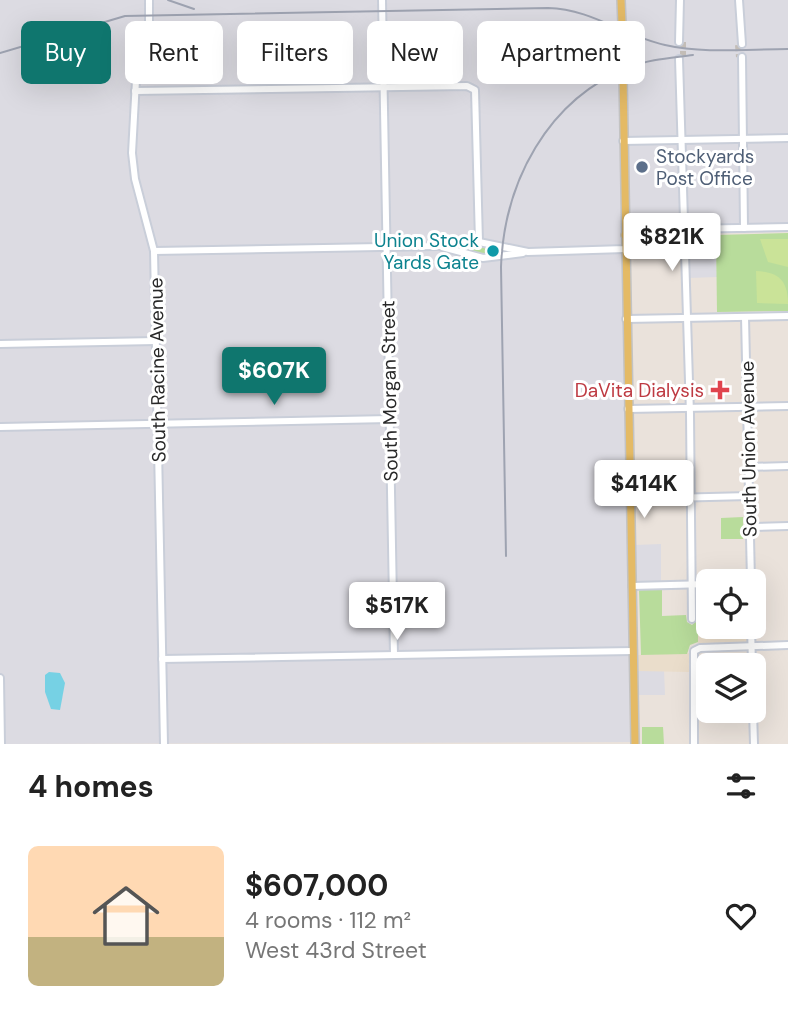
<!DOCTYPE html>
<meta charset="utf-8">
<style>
body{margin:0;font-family:"DM Sans",sans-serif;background:#f6f6f6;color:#222;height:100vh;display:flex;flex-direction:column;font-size:26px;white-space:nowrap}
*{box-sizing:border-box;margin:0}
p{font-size:23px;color:#767676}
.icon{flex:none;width:38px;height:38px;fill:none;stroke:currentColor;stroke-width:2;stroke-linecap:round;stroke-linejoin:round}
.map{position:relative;height:744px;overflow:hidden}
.side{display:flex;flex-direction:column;background:#fff;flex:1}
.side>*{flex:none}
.hud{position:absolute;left:21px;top:21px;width:747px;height:63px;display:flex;gap:14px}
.controls{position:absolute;left:696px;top:569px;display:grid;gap:14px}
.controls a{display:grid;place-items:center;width:70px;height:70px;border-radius:10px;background:#fff;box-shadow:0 7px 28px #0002;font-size:35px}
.price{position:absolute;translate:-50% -60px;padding:0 16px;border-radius:7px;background:#fff;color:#222;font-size:23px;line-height:46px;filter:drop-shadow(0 2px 4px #0008)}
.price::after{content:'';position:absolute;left:50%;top:42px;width:21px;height:16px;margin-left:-10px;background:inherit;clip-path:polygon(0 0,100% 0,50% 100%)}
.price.current{background:#0f766e;color:#fff}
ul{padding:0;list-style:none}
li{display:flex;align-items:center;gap:21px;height:175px;padding:0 28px}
li span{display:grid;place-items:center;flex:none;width:196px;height:140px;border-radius:10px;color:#555}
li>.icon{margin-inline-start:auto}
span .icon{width:84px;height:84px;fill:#fffc;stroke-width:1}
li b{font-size:30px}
h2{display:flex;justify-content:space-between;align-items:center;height:84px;padding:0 28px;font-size:30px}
.pill{padding:0 24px;border-radius:10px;background:#fff;box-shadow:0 7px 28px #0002;font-size:24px;line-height:63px}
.pill.current{background:#0f766e;color:#fff}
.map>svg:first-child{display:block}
</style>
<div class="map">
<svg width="788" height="744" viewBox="0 0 788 744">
<rect width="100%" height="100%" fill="#eae2db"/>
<!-- industrial -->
<g fill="#dcdbe2">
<polygon points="0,0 788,0 788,228 664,230 625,241 630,742 0,744"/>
<polygon points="715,232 717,277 689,278 688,233"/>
<polygon points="661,544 661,584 636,584 635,545"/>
<polygon points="664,670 665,695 639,695 638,671"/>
</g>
<!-- education -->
<g fill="#eaddcb">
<polygon points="694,586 709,586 709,626 748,627 748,642 698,643"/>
<polygon points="689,653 689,672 638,671 638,655"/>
</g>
<!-- green -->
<g fill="#b8dc9b">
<polygon points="788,233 788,311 717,312 716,235"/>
<polygon points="484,244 512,252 484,255 454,247"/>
<rect x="637" y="475" width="20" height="19"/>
<polygon points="743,517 743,539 721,539 721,518"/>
<polygon points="639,589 662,589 662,616 686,615 687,622 692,625 698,619 698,642 690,645 687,654 641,655"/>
<polygon points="642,727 663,727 664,744 642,744"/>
</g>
<!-- pitch -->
<g fill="#cae398">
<polygon points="760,239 788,239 788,267 768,262"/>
<path d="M756,271C779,272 788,281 788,304L757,303Z"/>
</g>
<!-- water -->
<polygon fill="#76d1e4" points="49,672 60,673 65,683 60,710 51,709 45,692 45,675"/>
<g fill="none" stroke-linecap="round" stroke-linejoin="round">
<!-- minor-tunnel -->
<g stroke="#c3bdb7" stroke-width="6" stroke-dasharray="6 3" stroke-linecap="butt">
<polyline points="683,42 683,59"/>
<polyline points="738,45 739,57"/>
</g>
<!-- major-tunnel -->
<polyline stroke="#c3bdb7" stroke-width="7" stroke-dasharray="7 3.5" stroke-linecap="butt" points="620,59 620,78"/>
<defs>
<g id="minor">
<polyline points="149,0 149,39 136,80 132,153 135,179 154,251 164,744"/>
<polyline points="382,0 394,655"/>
<polyline points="739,0 742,44"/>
<polyline points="679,42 680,0"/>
<polyline points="742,57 744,228"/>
<polyline points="679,59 690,414 692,619"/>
<polyline points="135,91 467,86 475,90 479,242"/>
<polyline points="623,141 788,138"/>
<polyline points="442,247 483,258 523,253"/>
<polyline points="154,251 436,246 479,242 528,252 625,249 685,229 788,227"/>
<polyline points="745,317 751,581"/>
<polyline points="626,319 788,316"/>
<polyline points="0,344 156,341"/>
<polyline points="628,409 788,406"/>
<polyline points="0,427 390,419"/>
<polyline points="748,467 788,466"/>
<polyline points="630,499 749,496"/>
<polyline points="750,527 788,526"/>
<polyline points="632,586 709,584"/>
<polyline points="751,626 752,665"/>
<polyline points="162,659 633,651"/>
<polyline points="0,678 1,744"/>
<polyline points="753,710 754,744"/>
<polyline points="694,744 694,651 700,648 788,645"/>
</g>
<g id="major">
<polyline points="621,0 622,24"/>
<polyline points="619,35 620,59"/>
<polyline points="623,76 635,744"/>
<polyline points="625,235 656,238"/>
</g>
</defs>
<!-- minor casing -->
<use href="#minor" stroke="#c9ced9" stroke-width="10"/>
<!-- major casing -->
<use href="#major" stroke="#c3c3c3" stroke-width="10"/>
<!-- minor -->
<use href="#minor" stroke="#fff" stroke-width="6"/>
<!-- major -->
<use href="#major" stroke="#e4ba65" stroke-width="7"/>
<!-- rail -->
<g stroke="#9ea3b1" stroke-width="2">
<polyline points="168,0 194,9"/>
<path d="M0,53L125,16L548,8C592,9 623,36 665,45C704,54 748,49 788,49"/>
<path d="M506,556L501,267C504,183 547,99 630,67C650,59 671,58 693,55"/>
</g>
</g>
<!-- markers -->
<circle fill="#5c6f8a" stroke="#fff" stroke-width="2.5" cx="642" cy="167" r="7"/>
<circle fill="#0f9aa8" stroke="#fff" stroke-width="2.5" cx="493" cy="251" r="7"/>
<path fill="#e0444e" stroke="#fff" stroke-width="2.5" d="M716.5 379.5h7v7h7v7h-7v7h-7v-7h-7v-7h7z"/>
<g text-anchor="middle" stroke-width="6" stroke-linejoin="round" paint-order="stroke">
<!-- service labels -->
<g font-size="19" fill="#4e5e75" stroke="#fff" text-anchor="start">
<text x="656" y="163">Stockyards<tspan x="656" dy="22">Post Office</tspan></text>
</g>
<!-- culture labels -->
<g font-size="19" fill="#0d838f" stroke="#fff" text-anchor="end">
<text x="479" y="247">Union Stock<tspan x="479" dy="22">Yards Gate</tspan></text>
</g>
<!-- street labels -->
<g font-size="19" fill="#282828" stroke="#fff">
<text transform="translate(157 370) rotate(-91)" y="7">South Racine Avenue</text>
<text transform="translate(389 391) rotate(-91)" y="7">South Morgan Street</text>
<text transform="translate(748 449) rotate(-91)" y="7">South Union Avenue</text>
</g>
<!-- health labels -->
<g font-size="19" fill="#be3a42" stroke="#fff" text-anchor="end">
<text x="704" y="397">DaVita Dialysis</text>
</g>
</g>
</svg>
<div class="controls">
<a><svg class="icon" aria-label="locate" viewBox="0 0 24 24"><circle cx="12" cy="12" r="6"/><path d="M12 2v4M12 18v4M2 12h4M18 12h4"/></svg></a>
<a><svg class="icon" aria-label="layers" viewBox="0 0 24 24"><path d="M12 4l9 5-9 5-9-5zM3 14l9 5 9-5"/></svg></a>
</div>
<b class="price" style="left:672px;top:273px">$821K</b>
<b class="price current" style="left:274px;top:407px">$607K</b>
<b class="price" style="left:644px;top:520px">$414K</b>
<b class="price" style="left:397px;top:642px">$517K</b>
<div class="hud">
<a class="pill current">Buy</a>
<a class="pill">Rent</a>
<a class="pill">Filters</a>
<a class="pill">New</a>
<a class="pill">Apartment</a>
</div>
</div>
<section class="side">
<h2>4 homes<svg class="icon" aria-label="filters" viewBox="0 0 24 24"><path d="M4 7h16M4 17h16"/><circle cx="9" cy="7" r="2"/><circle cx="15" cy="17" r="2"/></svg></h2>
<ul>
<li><span style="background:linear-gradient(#ffd9b3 65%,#c2b280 0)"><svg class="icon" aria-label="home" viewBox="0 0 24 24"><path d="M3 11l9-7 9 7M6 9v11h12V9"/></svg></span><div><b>$607,000</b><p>4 rooms · 112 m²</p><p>West 43rd Street</p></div><svg class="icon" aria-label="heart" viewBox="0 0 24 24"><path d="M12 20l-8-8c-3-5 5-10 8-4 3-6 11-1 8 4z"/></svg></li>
</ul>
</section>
